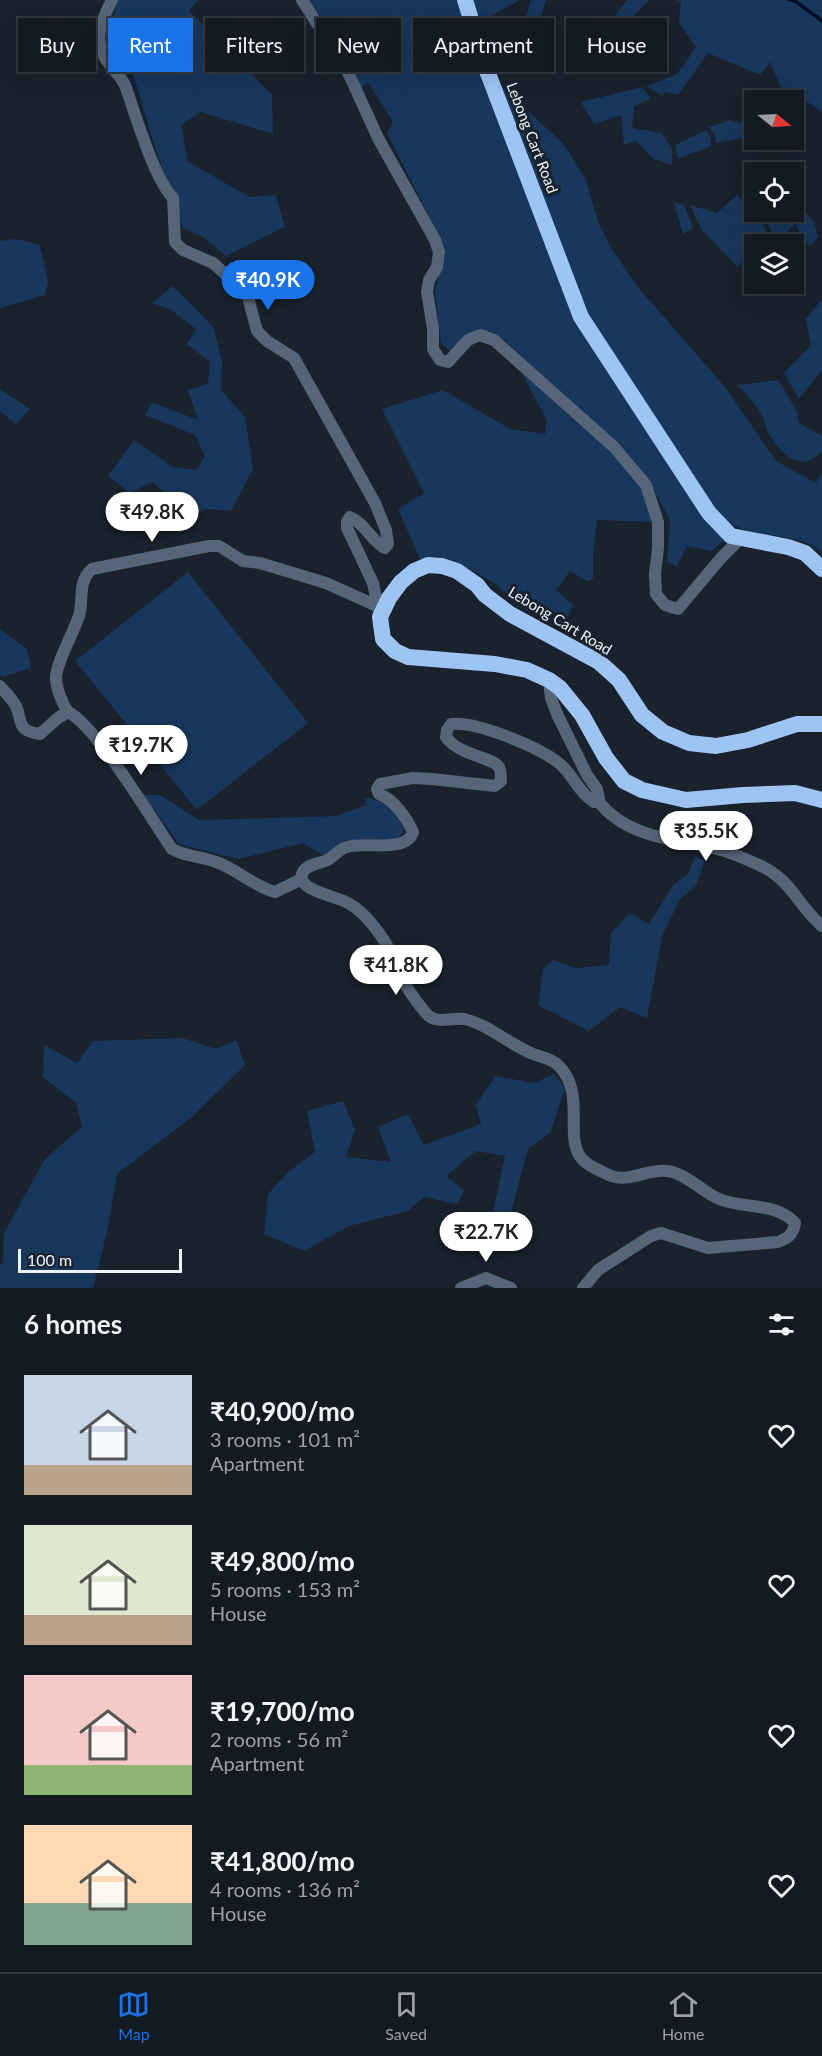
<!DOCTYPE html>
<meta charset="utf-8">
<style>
body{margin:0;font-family:Lato,sans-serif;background:#20272f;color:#f1f3f6;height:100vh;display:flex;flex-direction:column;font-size:22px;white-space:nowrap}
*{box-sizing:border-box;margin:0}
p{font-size:20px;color:#9da1a5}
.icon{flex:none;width:33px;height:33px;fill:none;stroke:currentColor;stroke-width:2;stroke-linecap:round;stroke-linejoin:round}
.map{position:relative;height:1288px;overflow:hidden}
.details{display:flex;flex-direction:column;background:#131a22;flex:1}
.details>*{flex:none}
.top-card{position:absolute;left:18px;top:18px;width:786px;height:54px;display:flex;gap:12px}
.needle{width:39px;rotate:108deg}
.buttons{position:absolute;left:744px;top:90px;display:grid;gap:12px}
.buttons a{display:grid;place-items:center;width:60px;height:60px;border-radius:0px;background:#131a22;box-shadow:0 6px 24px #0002,0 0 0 2px #323840;font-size:30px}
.scale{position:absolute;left:18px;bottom:15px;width:164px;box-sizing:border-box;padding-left:6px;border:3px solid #eff5fd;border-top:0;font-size:16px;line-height:21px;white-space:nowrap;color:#eff5fd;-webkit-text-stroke:4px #19222d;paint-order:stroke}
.price{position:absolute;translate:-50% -51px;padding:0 14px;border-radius:21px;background:#fff;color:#222;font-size:20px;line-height:39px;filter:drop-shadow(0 2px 3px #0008)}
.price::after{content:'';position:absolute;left:50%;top:36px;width:18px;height:14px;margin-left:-9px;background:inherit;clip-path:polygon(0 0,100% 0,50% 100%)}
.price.on{background:#1a73e8;color:#fff}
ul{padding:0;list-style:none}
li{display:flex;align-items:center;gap:18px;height:150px;padding:0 24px}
li span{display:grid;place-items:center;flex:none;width:168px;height:120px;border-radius:0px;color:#555}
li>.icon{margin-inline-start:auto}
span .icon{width:72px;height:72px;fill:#fffc;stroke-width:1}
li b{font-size:26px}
h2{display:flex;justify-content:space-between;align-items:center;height:72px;padding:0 24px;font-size:26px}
.chip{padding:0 21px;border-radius:0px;background:#131a22;box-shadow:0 6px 24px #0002,0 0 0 2px #323840;font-size:21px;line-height:54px}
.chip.on{background:#1a73e8;color:#fff}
.tab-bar{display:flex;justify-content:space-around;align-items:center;height:84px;border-top:2px solid #323840;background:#131a22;font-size:16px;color:#9da1a5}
.tab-bar a{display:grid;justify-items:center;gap:3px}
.tab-bar .on{color:#1a73e8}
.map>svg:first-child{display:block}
</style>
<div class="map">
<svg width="822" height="1288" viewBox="0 0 822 1288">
<rect width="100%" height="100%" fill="#19222d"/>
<!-- green -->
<g fill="#18375c">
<polygon points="117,0 198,0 189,11 272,95 273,134 201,112 181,125 188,162 250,197 276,195 285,227 226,256 203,237 183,228 155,147 132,71 110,33"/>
<path d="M309,0H459L578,322L724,540L712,551L687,546L677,566L667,562L670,520L651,484L618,445L504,340C480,325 467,329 451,352L441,343L435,292L439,273L440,238L387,133L393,122L368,82L360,89C348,57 330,27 309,0Z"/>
<polygon points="472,0 520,0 489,17 475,14"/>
<polygon points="531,0 546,0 539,23 526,17"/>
<polygon points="627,0 649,0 619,31 616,14"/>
<polygon points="676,0 784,0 795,3 822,23 822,112 806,101 794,103 794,100 786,100 770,62 760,75 708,53 678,95 665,92 662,96 647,86 677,74 696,47 679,23 681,2"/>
<polygon points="797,0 822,0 822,18"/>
<polygon points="610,19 615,34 590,55 574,50 582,32"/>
<path d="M501,87L563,143L586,180L598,222L610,246L637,286L725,387L776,461L816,483L822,472V552C797,531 766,540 740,528C729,524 722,515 714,507L585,314Z"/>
<polygon points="642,87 651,99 634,106 632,128 662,133 672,150 672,165 654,159 636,141 624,145 621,115 594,124 581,102"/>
<polygon points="754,118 754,131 742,138 716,143 715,135 709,127 731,120 738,123"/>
<polygon points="706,130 711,138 711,146 678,159 675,145"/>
<polygon points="737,195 763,222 767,236 754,244 738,267 702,230 690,205 717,213"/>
<polygon points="794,199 814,222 818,237 810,246 795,224 775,243 767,220 759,212 794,212"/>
<polygon points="674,202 684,205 693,228 683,234"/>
<polygon points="16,239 40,245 48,282 45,295 0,308 0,241"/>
<polygon points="173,286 214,328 222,361 221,390 245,417 253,469 231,511 207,509 174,522 170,498 153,482 130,493 108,476 134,440 173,467 196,470 205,456 195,435 145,415 152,402 198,420 188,390 208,384 210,362 187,344 196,329 170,309 152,303"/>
<polygon points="822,299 822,370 799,399 784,373 811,345 806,319"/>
<polygon points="520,369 568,415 610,450 643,487 653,522 597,520 593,557 593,578 589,582 570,571 556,590 573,605 563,627 521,607 493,582 456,562 437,556 420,559 398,509 424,493 382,409 443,390 510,429 545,434 547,421"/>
<path d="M778,380L797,411L799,423L822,436V451C803,474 783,456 770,436C766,430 765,421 761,414C754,403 747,394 737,385Z"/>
<polygon points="0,389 30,409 16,424 0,411"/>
<polygon points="188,572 308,723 197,810 75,661"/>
<polygon points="0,629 27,649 31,668 2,677 0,675"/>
<path d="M143,795H160L199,820L335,816L366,805L365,798C385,799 397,812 404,830L398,839L346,840L324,856L303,843L239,859L179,844Z"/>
<polygon points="695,857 705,860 696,886 680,899 662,936 647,1018 620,1007 589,1031 538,1005 543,969 553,960 576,968 609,965 611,933 630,913 649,924 673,885 688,874"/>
<polygon points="182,1038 216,1049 236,1040 245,1065 192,1117 117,1174 107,1232 93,1288 0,1288 0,1264 3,1263 4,1233 45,1159 82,1127 76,1103 43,1077 44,1045 77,1063 93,1041"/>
<polygon points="554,1074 565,1089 550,1133 528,1149 504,1238 488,1236 505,1156 476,1151 446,1176 464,1190 458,1204 424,1197 408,1211 349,1226 304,1251 264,1234 268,1194 288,1172 315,1152 307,1111 343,1101 355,1130 346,1157 391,1162 378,1127 408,1114 424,1145 481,1124 476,1105 495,1076 534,1083"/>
</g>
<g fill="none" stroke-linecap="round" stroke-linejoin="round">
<!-- stream -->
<polyline stroke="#000c27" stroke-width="3" points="790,0 795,1 822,21"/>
<!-- minor -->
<g stroke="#566578" stroke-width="12">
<path d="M112,0C100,23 91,44 111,66C116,73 121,77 125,85C135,113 154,179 173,198L175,242L183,250L213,263L224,273L248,297L257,331L267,341L294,358L375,503L386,530L388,544L385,548C371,541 365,523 350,517L347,522V528L373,583L380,617"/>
<polyline points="302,0 347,70 378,138 435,240 439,252 437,267 429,280 427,292 433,328 433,349 440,360 448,362 468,340 480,335 494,340 614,447 646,485 658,522 658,548 655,574 656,594 665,605 678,609 721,558 741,538"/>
<path d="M549,680L551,698L557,714L587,775L597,789L599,798L598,801L594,802C579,793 573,775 560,764C540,747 476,721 451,724L447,730L446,737C458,755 492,757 499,767C501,771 501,776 501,781L495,786L432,779L413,778L380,784L377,789L379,794C393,799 407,818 413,832C406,854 365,841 347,847C338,849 334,858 325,861C317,864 305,865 302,874C297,891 337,896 348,903C363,911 376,928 385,942C390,950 392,958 395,967C399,977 421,1009 429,1016C439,1024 453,1017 464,1019C488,1024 510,1045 533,1054C541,1057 551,1058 558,1065C587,1093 563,1138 582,1159C588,1166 600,1171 609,1175C627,1184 649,1168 667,1171C686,1173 702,1192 719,1199C743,1209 777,1202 795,1223C793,1235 788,1238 778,1242L708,1248L661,1233L651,1236L598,1270L583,1288"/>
<path d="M0,686C5,692 12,699 16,706C23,722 16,731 40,734L58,718L68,712C95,724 152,820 172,849C186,857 201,856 216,862C237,869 253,886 275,892L302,879"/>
<path d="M68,712C62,703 56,688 56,677C57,661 73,634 79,616C84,599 77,582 92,569L209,546H219L243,561L260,563L326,583L377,606"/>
<path d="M598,801C626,837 672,839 713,848C731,852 749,860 765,868C793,883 799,907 822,926"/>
<polyline points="461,1288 486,1278 511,1288"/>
</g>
<!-- highway -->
<g stroke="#9ec4f4" stroke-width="16">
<polyline points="465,0 486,68 581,317 709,513 731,536 788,547 805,553 822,569"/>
<polyline points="822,724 797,724 748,740 716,746 689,743 663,732 642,715 619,680 599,662 510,614 485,595 477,585 457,571 442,566 428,565 414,571 401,582 389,598 380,617 383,639 395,651 408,657 495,664 527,670 549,680 560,688 582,715 606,758 624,781 642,790 686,800 743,795 795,793 822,800"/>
</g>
</g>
<g text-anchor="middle" stroke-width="6" stroke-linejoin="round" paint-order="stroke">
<!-- street labels -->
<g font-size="15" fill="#eff5fd" stroke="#19222d">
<text transform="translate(532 138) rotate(69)" y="5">Lebong Cart Road</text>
<text transform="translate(560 621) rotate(31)" y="5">Lebong Cart Road</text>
</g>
</g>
</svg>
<div class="buttons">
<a><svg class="needle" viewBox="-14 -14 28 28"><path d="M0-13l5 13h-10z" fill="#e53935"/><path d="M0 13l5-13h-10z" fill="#9da1a5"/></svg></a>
<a><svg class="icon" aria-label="locate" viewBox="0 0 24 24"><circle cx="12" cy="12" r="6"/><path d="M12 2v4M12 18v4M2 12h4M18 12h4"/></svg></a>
<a><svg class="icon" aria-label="layers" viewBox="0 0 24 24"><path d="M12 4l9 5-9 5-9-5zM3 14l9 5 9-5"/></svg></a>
</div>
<div class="scale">100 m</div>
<b class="price on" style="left:268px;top:311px">₹40.9K</b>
<b class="price" style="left:152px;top:543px">₹49.8K</b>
<b class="price" style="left:141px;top:776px">₹19.7K</b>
<b class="price" style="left:706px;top:862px">₹35.5K</b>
<b class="price" style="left:396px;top:996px">₹41.8K</b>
<b class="price" style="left:486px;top:1263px">₹22.7K</b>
<div class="top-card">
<a class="chip">Buy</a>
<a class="chip on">Rent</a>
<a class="chip">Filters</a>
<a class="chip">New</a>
<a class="chip">Apartment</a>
<a class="chip">House</a>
</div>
</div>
<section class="details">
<h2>6 homes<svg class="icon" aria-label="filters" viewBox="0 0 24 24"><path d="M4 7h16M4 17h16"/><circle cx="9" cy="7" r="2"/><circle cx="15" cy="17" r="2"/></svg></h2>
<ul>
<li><span style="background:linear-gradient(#c9d6e8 75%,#b9a48a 0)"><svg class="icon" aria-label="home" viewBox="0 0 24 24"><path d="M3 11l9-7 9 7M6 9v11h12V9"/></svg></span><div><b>₹40,900/mo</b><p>3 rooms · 101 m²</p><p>Apartment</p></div><svg class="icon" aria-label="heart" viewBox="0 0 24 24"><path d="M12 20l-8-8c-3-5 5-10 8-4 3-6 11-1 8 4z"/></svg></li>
<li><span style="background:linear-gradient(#dfe7d0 75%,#b9a48a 0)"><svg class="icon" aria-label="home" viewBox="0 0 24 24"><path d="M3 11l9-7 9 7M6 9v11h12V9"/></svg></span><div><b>₹49,800/mo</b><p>5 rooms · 153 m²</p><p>House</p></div><svg class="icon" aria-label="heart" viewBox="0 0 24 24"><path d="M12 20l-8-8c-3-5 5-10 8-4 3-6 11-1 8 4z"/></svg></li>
<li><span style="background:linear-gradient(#f6c9c9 75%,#8fb573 0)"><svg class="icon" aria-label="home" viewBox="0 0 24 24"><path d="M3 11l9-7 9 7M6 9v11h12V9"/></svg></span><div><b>₹19,700/mo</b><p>2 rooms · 56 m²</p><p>Apartment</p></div><svg class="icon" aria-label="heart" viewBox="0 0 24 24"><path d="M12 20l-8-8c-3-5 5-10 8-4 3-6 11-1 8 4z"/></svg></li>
<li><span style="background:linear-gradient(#ffd9b3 65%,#7fa58c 0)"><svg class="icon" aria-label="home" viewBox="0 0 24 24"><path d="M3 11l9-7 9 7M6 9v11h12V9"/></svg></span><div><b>₹41,800/mo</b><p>4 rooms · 136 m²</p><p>House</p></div><svg class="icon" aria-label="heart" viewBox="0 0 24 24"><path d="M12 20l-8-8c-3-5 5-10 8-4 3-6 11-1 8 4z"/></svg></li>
</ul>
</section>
<nav class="tab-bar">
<a class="on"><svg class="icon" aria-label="map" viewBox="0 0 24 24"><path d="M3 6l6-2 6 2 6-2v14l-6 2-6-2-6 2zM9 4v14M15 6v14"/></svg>Map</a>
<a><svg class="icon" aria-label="saved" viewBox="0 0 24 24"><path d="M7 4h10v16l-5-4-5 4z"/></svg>Saved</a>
<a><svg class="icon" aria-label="home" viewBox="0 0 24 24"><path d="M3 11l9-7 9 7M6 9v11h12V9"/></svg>Home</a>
</nav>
